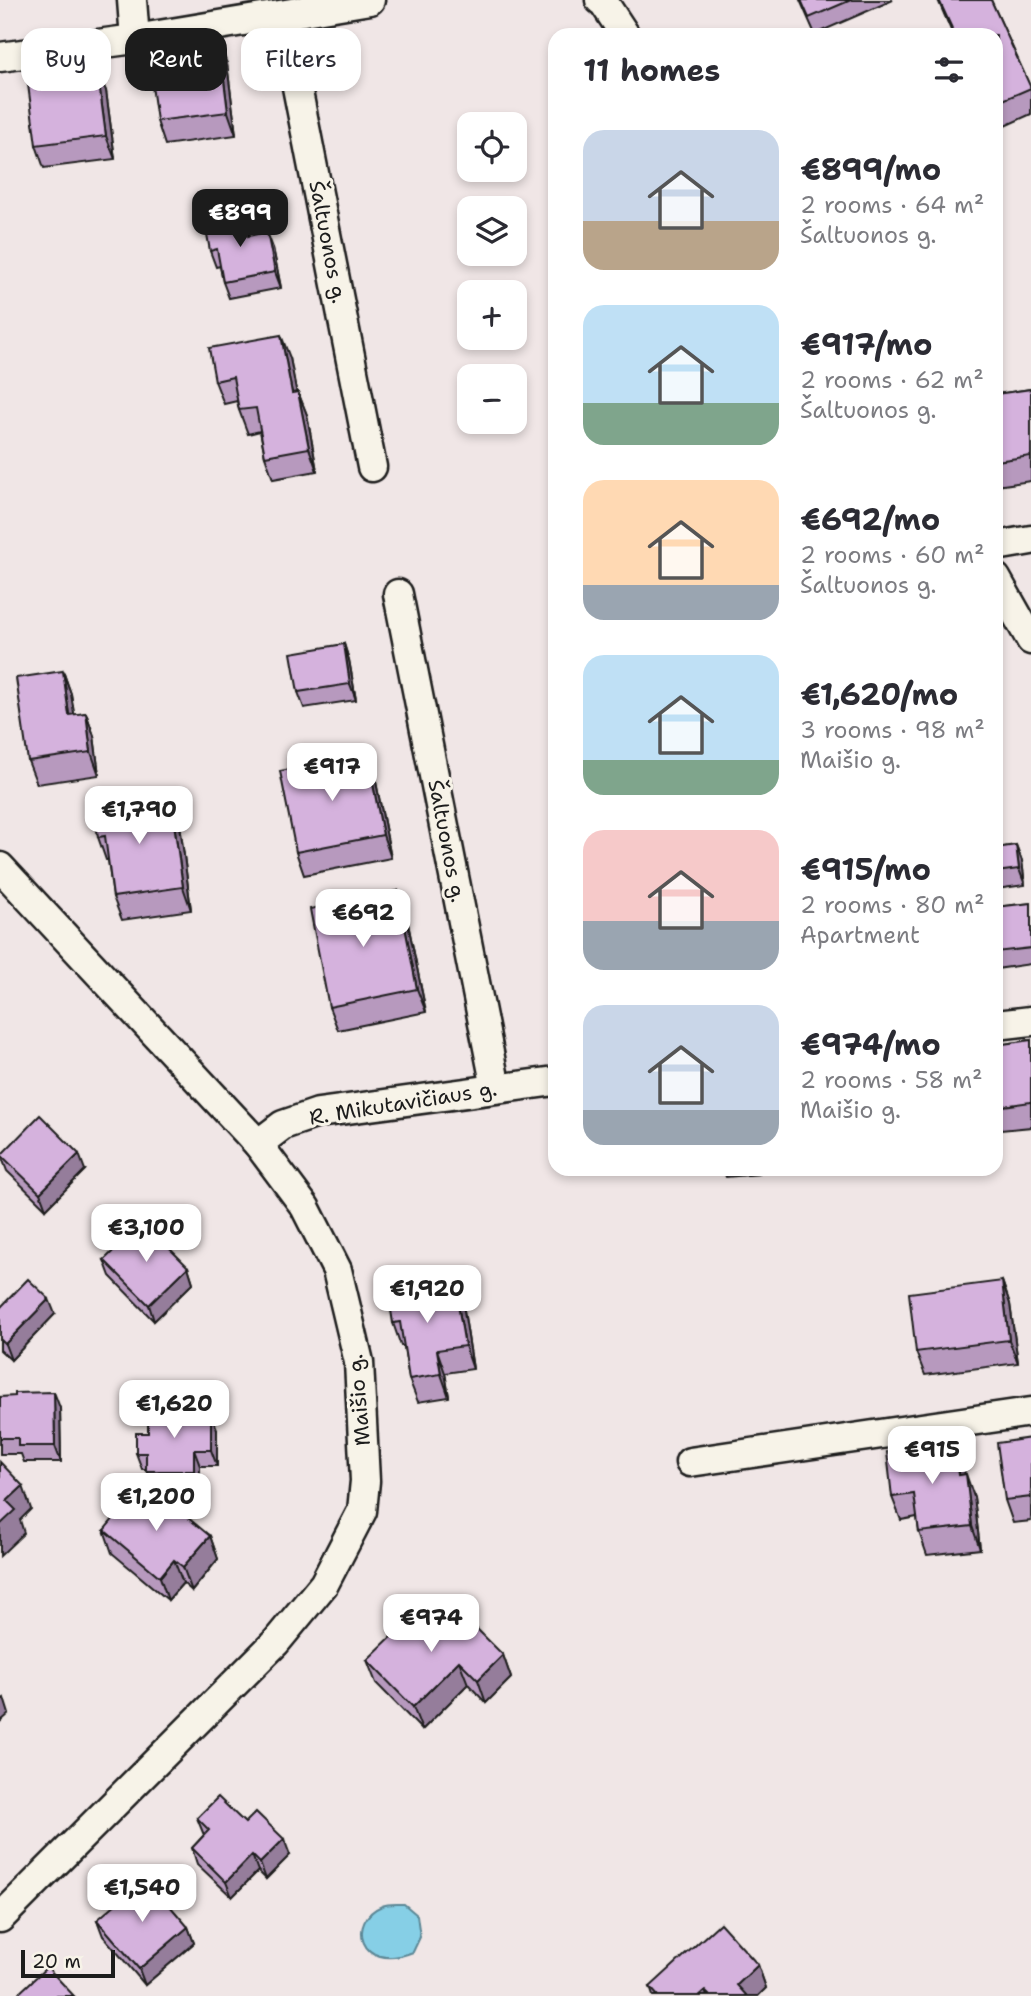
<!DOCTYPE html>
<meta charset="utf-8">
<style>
body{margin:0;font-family:"Shantell Sans",sans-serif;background:#f7f7f7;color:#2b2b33;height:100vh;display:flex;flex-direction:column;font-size:26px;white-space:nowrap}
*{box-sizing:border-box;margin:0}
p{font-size:23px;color:#7c7c81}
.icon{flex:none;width:38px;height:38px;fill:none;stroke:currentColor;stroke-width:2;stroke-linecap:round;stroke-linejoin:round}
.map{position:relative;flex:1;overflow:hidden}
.drawer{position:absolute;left:548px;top:28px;width:455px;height:1148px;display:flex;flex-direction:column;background:#fff;border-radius:21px;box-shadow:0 4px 10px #0003}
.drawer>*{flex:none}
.guide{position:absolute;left:21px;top:28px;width:422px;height:63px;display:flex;gap:14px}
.fabs{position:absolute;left:457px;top:112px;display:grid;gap:14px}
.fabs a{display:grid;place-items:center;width:70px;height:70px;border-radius:14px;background:#fff;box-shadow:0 4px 10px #0003;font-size:35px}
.scale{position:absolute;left:21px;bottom:18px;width:94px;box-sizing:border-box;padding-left:7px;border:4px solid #1c1c1c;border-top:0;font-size:19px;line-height:24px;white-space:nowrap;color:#1c1c1c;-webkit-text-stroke:5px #f7f3e8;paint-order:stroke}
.price{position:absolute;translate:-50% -60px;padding:0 16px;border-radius:14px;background:#fff;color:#222;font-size:23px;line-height:46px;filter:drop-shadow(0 2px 4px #0008)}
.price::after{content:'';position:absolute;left:50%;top:42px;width:21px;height:16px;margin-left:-10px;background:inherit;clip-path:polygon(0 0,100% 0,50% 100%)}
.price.selected{background:#1c1c1c;color:#fff}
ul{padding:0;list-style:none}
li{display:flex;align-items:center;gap:21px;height:175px;padding:0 35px}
li span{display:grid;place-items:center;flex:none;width:196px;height:140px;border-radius:21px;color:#555}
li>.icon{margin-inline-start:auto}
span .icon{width:84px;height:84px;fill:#fffc;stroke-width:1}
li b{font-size:30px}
h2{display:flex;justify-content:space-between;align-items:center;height:84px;padding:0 35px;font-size:30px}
.pill{padding:0 24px;border-radius:21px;background:#fff;box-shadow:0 4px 10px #0003;font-size:24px;line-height:63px}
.pill.selected{background:#1c1c1c;color:#fff}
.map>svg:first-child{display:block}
</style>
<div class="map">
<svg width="1031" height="1996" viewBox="0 0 1031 1996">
<rect width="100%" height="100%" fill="#f0e6e6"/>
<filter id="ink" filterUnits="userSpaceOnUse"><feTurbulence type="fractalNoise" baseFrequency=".0143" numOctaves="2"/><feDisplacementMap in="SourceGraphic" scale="14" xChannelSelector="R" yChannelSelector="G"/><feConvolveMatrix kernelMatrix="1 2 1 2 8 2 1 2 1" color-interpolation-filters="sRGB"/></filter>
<g filter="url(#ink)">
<!-- water -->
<path fill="#86cfe6" stroke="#5c8795" stroke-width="2" d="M404,1904L417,1915L420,1937L413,1952C358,1974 347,1920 382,1906C388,1903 397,1904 404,1904Z"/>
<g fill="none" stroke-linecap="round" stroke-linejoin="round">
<defs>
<g id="minor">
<polyline points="132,0 135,39"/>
<polyline points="600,0 604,3 625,35"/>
<polyline points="283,16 372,467"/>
<polyline points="0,57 135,39 370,0"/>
<polyline points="996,546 1031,540"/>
<polyline points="996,578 1031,640"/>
<polyline points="398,594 496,1088"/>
<polyline points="0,867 258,1144 305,1207 337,1270 359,1362 365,1481 362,1511 324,1584 276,1642 0,1918"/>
<polyline points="996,1025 1031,1021"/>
<polyline points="258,1144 283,1125 318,1113 555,1081"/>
<polyline points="690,1462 1031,1412"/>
</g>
</defs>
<!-- minor casing -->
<use href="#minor" stroke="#1c1c1c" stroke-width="33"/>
<!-- minor -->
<use href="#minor" stroke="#f7f3e8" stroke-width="28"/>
</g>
<!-- wall -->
<g fill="#b799be" stroke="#1c1c1c" stroke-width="2">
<polygon points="800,0 893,0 815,34"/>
<polygon points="938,0 991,0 1031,89 1031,114 996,130 996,35 953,35"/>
<polygon points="227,64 236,135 165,145 157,121"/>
<polygon points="106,91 115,159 44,168 36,145"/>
<polygon points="249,232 250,236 273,248 281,288 229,298 223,282 220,266 216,267 210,251"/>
<polygon points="290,358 296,392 298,392 307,415 317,471 273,479 265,456 260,431 248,434 239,410 237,401 224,404 215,381"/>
<polygon points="1031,389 1031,481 996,486 996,394"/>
<polygon points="344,644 349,660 356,700 304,708 298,692"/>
<polygon points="63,671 71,694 74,715 86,713 94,736 99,775 37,784 28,761"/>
<polygon points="375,777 391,858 304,875 296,852"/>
<polygon points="136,798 139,806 171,802 180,825 191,910 122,920 113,897 108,860 106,860 98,837"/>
<polygon points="1016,845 1022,861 1025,885 996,889 996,848"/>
<polygon points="398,891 406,914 426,1012 338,1030 329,1007"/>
<polygon points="1031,903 1031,964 996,969 996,907"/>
<polygon points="1031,1040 1031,1127 1001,1130 996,1115 996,1045"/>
<polygon points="1,1155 85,1170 46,1209 7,1171"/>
<polygon points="723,1169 758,1169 759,1174 726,1177"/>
<polygon points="900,1169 920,1169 901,1171"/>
<polygon points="104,1260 188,1267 193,1283 154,1321 110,1276"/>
<polygon points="454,1281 463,1304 473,1369 445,1373 449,1397 418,1402 409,1379 404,1346 401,1346 393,1323"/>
<polygon points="1002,1281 1010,1304 1018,1363 925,1375 916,1352"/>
<polygon points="0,1308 55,1314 11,1360 0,1350"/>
<polygon points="0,1397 60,1408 61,1462 24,1462 21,1454 0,1454"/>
<polygon points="217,1429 217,1466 200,1466 200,1487 152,1487 146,1469 142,1469 136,1453"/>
<polygon points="1031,1438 1031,1521 1013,1523 1005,1500"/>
<polygon points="964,1466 964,1474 974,1497 980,1549 927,1555 919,1532 917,1517 901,1520 892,1497"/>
<polygon points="153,1502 210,1536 218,1559 192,1591 183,1583 168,1600 112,1553 104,1530"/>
<polygon points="461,1635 503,1655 511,1678 486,1703 468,1684 422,1730 376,1683 367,1660"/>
<polygon points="197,1818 245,1823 290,1855 266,1879 258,1871 232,1897 197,1864 192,1848 204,1835"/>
<polygon points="97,1920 188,1927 194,1943 145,1985 103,1936"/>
<polygon points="758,1965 766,1988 758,1996 653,1996 650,1987"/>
</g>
<!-- shaded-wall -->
<g fill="#957d9b" stroke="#1c1c1c" stroke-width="2">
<polygon points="219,41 227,64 236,135 228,112"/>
<polygon points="97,68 106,91 115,159 106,136"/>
<polygon points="244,216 249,232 253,252 248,236"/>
<polygon points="267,232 273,248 281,288 275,272"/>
<polygon points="281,335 290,358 301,416 292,393"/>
<polygon points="298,392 307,415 317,471 309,448"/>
<polygon points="344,644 349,660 356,700 350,684"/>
<polygon points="63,671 71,694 78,738 69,715"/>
<polygon points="86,713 94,736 99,775 91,752"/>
<polygon points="367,754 375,777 391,858 383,835"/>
<polygon points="171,802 180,825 191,910 183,887"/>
<polygon points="1016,845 1022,861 1025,885 1019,869"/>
<polygon points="398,891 406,914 426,1012 417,989"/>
<polygon points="79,1154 85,1170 46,1209 40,1193"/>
<polygon points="188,1267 193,1283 154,1321 149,1305"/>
<polygon points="454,1281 463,1304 473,1369 465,1346"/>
<polygon points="1002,1281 1010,1304 1018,1363 1009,1340"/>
<polygon points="49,1299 55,1314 11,1360 5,1344"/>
<polygon points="437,1350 445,1373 449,1397 441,1374"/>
<polygon points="54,1392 60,1408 61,1462 55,1446"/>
<polygon points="211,1413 217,1429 217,1466 211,1450"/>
<polygon points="955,1443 964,1466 967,1498 959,1475"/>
<polygon points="194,1450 200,1466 200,1487 194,1471"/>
<polygon points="966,1474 974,1497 980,1549 972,1526"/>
<polygon points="23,1486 31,1509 20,1520 24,1533 0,1556 0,1525 7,1501"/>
<polygon points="210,1536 218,1559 192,1591 183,1567"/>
<polygon points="174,1560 183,1583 168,1600 160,1577"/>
<polygon points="503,1655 511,1678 486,1703 478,1680"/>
<polygon points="459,1661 468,1684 422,1730 413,1707"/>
<polygon points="4,1698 9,1714 0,1722 0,1701"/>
<polygon points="284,1839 290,1855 266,1879 260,1863"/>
<polygon points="252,1855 258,1871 232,1897 226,1882"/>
<polygon points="188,1927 194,1943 145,1985 139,1969"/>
<polygon points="758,1965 766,1988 758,1996 741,1996 737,1985"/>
<polygon points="705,1991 707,1996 699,1996"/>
</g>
<!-- building -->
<g fill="#d5b2dd" stroke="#1c1c1c" stroke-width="2">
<polygon points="801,0 851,0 809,18"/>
<polygon points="939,0 991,0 1031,88 996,103 996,35 955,35"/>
<polygon points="219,41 228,112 157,121 147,51"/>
<polygon points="97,68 106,136 36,145 27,77"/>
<polygon points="244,216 248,236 267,232 275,272 223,282 217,249 210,251 205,223"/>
<polygon points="281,335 292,393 298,392 309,448 265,456 256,408 239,410 233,377 215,381 209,348"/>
<polygon points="1031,389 1031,456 996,461 996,394"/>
<polygon points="344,644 350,684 298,692 291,653"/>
<polygon points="63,671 69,715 86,713 91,752 28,761 16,678"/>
<polygon points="367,754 383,835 296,852 280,771"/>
<polygon points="136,798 137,806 171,802 183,887 113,897 105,836 98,837 93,804"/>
<polygon points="1016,845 1019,869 996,872 996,848"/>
<polygon points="398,891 417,989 329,1007 310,909"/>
<polygon points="1031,903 1031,948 996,952 996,907"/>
<polygon points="1031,1040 1031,1102 996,1107 996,1045"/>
<polygon points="40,1115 79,1154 40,1193 1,1155"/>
<polygon points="143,1222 188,1267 149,1305 104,1260"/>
<polygon points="28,1279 49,1299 5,1344 0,1339 0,1308"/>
<polygon points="454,1281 465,1346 437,1350 441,1374 409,1379 400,1322 393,1323 388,1291"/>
<polygon points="1002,1281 1009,1340 916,1352 909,1293"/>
<polygon points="54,1392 55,1446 18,1446 18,1438 0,1438 0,1397 15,1396 15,1393"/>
<polygon points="148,1413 211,1413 211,1450 194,1450 194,1471 146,1471 146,1453 136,1453 136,1433 148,1433"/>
<polygon points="1031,1438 1031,1497 1005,1500 997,1443"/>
<polygon points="955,1443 959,1475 966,1474 972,1526 919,1532 914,1494 892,1497 887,1452"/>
<polygon points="0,1462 23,1486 7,1501 16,1510 0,1525"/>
<polygon points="138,1489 153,1502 159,1494 210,1536 183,1567 174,1560 160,1577 104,1530"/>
<polygon points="428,1601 461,1635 472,1624 503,1655 478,1680 459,1661 413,1707 367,1660"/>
<polygon points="218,1797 245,1823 256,1812 284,1839 260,1863 252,1855 226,1882 192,1848 209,1830 197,1818"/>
<polygon points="146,1878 188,1927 139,1969 97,1920"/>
<polygon points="720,1923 758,1965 737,1985 747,1996 710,1996 705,1991 699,1996 658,1996 650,1987"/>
<polygon points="47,1967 74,1996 16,1996"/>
</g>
</g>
<g text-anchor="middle" stroke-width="6" stroke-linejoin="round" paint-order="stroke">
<!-- street labels -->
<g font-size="21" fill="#1c1c1c" stroke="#f7f3e8">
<text transform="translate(328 242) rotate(79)" y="7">Šaltuonos g.</text>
<text transform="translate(447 841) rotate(79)" y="7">Šaltuonos g.</text>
<text transform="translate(403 1103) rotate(-9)" y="7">R. Mikutavičiaus g.</text>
<text transform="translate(359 1400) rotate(-95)" y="7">Maišio g.</text>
</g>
</g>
</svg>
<div class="fabs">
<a><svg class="icon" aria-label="locate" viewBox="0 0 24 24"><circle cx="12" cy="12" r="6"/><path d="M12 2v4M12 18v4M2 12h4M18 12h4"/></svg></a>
<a><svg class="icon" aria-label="layers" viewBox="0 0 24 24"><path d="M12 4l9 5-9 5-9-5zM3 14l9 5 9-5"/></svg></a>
<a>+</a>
<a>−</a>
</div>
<div class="scale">20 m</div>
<b class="price selected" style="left:240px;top:249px">€899</b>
<b class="price" style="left:332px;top:803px">€917</b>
<b class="price" style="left:139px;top:846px">€1,790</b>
<b class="price" style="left:363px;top:949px">€692</b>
<b class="price" style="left:146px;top:1264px">€3,100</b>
<b class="price" style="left:427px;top:1325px">€1,920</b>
<b class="price" style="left:174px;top:1440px">€1,620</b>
<b class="price" style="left:932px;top:1486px">€915</b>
<b class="price" style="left:156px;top:1533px">€1,200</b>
<b class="price" style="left:431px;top:1654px">€974</b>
<b class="price" style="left:142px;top:1924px">€1,540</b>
<div class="guide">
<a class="pill">Buy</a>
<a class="pill selected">Rent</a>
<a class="pill">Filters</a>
</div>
<section class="drawer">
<h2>11 homes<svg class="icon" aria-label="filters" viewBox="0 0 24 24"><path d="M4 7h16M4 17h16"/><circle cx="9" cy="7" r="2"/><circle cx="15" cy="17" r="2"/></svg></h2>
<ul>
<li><span style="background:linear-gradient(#c9d6e8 65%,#b9a48a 0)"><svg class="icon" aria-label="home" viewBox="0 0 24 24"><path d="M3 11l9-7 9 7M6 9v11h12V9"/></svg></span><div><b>€899/mo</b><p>2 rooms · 64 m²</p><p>Šaltuonos g.</p></div></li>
<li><span style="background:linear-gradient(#bfe0f5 70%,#7fa58c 0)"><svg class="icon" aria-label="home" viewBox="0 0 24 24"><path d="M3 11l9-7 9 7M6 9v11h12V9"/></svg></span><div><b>€917/mo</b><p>2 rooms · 62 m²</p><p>Šaltuonos g.</p></div></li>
<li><span style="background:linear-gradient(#ffd9b3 75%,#9aa5b1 0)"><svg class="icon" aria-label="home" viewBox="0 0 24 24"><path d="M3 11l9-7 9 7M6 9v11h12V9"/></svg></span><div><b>€692/mo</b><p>2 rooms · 60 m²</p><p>Šaltuonos g.</p></div></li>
<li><span style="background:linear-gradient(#bfe0f5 75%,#7fa58c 0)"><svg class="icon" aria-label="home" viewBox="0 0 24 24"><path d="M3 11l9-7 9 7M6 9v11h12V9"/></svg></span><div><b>€1,620/mo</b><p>3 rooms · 98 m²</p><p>Maišio g.</p></div></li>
<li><span style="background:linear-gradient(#f6c9c9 65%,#9aa5b1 0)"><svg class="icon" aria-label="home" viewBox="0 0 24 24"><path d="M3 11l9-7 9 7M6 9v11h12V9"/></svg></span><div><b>€915/mo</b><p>2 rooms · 80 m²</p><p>Apartment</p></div></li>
<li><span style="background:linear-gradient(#c9d6e8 75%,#9aa5b1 0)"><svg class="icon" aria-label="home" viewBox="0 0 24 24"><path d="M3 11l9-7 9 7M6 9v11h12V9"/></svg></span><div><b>€974/mo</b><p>2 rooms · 58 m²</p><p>Maišio g.</p></div></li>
</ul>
</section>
</div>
